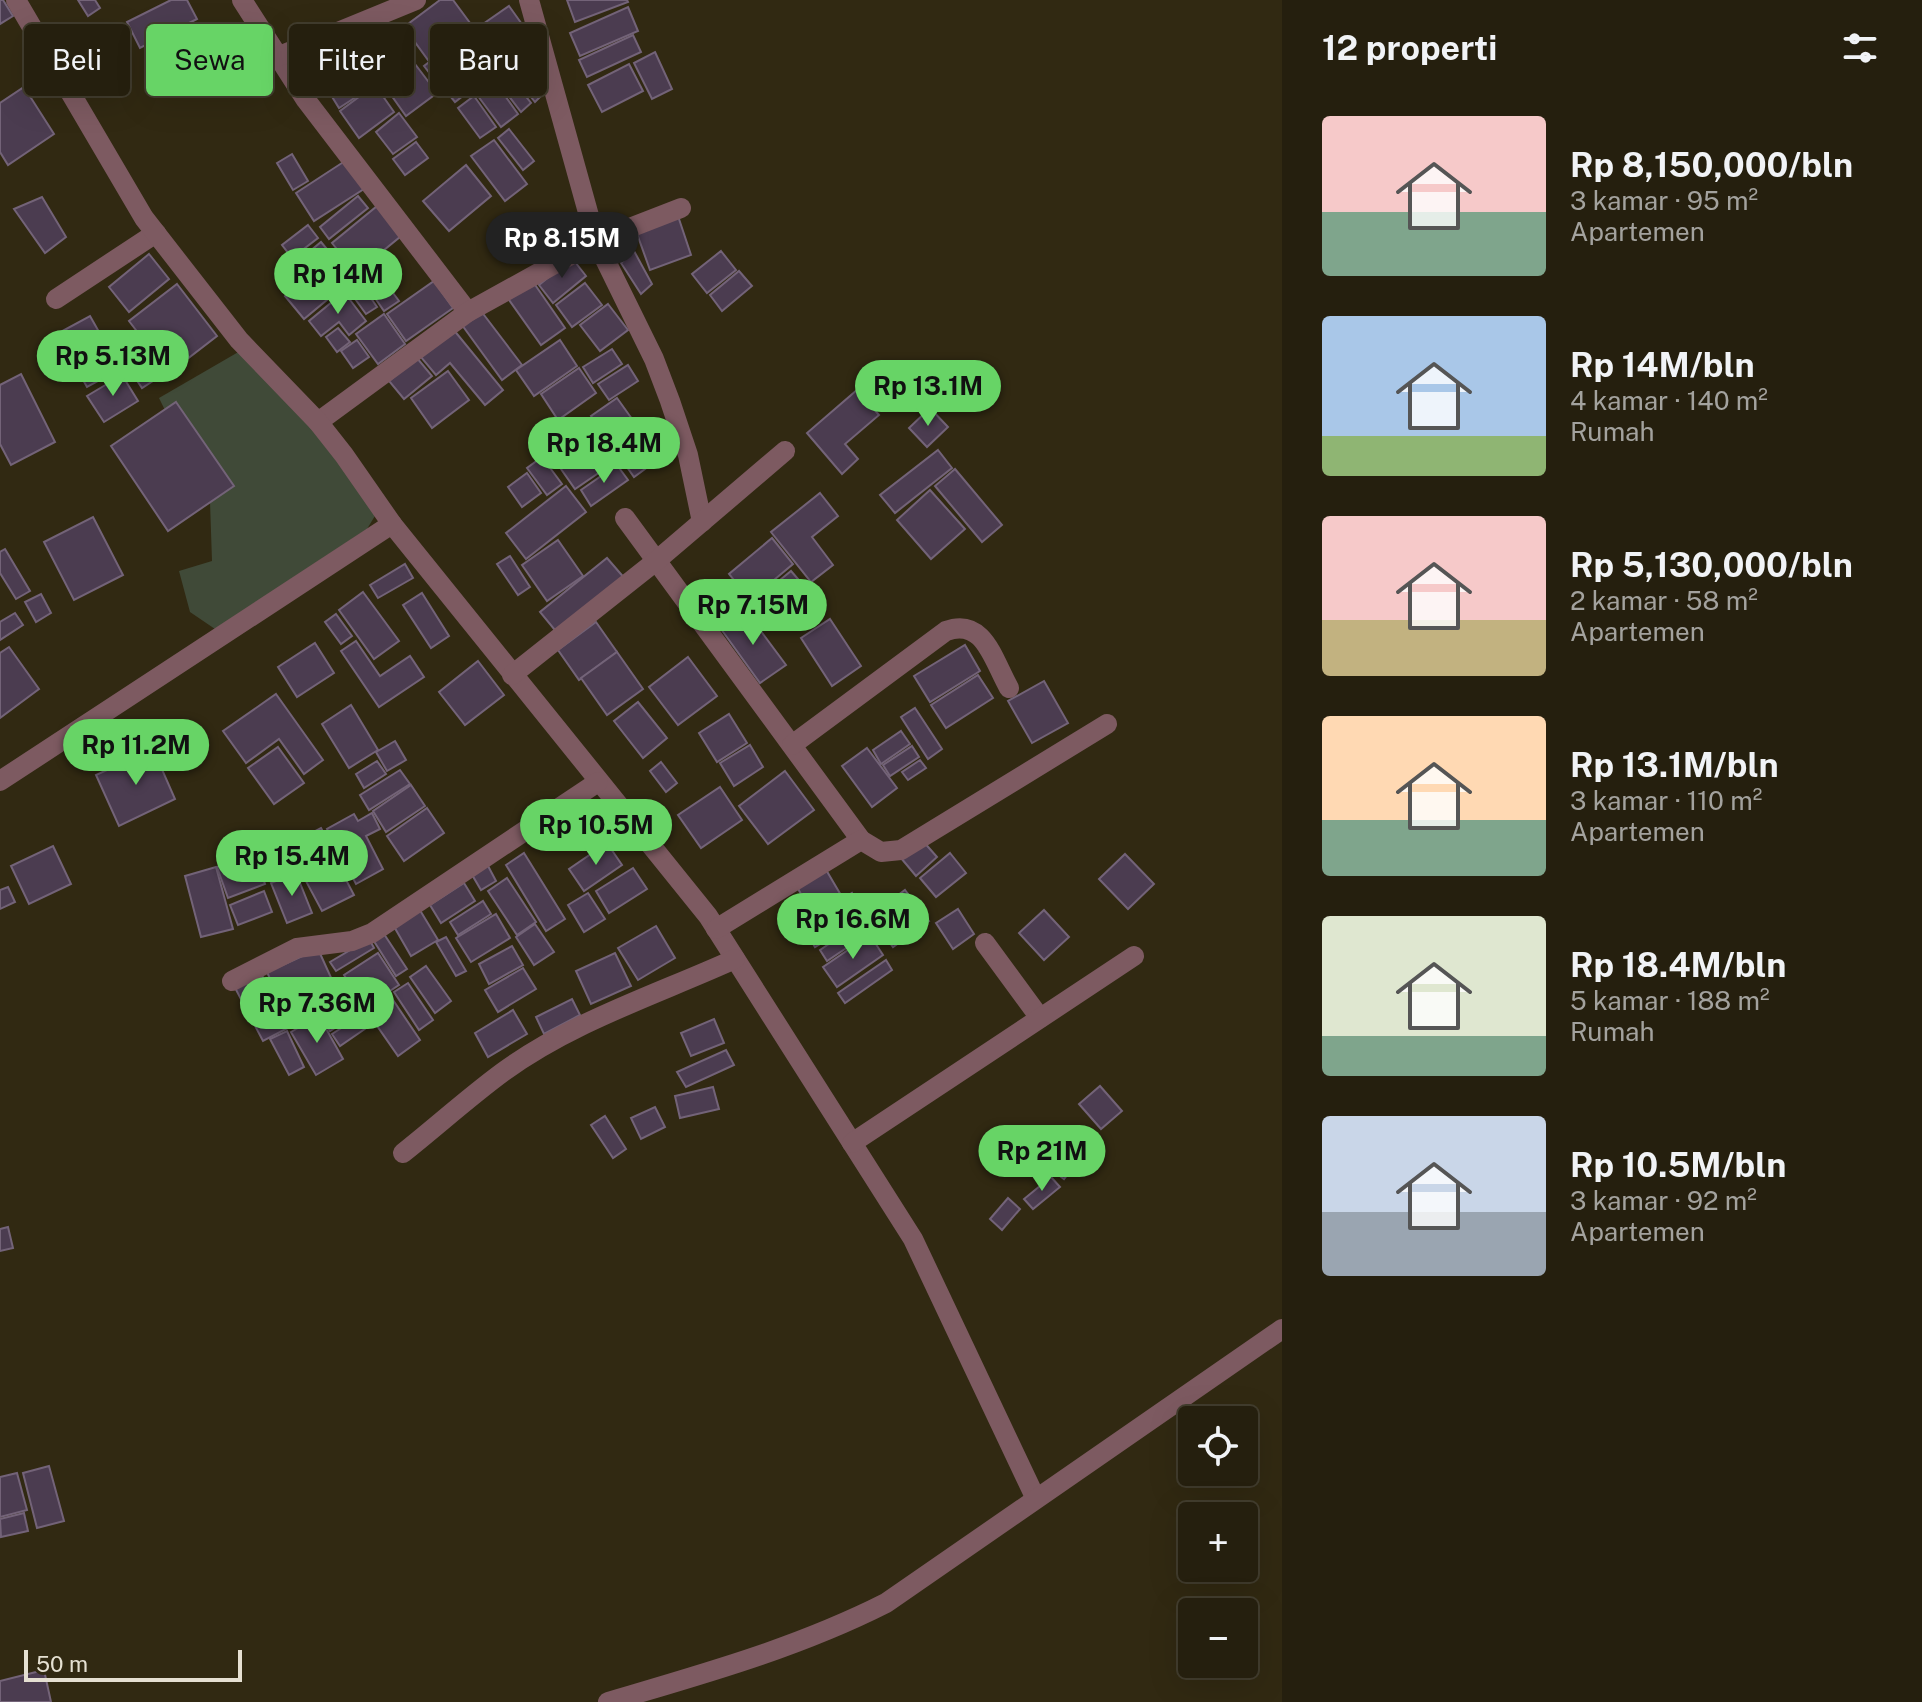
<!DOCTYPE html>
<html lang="id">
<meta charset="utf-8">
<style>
body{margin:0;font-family:"Public Sans",sans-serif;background:#312c1c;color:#f1f3f6;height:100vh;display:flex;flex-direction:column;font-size:30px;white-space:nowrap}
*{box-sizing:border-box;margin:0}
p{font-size:26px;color:#a3a29e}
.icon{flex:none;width:44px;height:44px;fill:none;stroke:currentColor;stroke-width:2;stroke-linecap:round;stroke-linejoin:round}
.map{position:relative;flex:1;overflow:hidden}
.side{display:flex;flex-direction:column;background:#251f0e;width:640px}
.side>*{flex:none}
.banner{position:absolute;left:24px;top:24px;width:760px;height:72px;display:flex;gap:16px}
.fabs{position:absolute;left:1178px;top:1406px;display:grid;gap:16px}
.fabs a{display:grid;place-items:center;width:80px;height:80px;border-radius:8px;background:#251f0e;box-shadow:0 8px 32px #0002,0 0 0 2px #423d2e;font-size:40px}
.scale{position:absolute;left:24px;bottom:20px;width:218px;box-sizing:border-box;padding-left:8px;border:4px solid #e5e0d2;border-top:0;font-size:22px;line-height:28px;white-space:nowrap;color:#e5e0d2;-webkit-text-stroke:6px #312912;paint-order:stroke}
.price{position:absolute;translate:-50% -68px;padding:0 18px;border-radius:28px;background:#67d466;color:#111;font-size:26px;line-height:52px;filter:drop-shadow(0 2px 4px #0008)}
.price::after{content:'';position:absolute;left:50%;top:48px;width:24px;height:18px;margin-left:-12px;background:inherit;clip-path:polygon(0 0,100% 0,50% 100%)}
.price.on{background:#222;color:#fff}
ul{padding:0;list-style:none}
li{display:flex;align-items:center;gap:24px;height:200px;padding:0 40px}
li span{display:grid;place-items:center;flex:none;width:224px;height:160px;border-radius:8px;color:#555}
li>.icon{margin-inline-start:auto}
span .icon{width:96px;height:96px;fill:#fffc;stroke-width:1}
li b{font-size:34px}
h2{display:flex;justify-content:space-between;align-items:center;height:96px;padding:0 40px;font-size:34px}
.tag{padding:0 28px;border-radius:8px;background:#251f0e;box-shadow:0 8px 32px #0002,0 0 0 2px #423d2e;font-size:28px;line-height:72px}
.tag.on{background:#67d466;color:#111}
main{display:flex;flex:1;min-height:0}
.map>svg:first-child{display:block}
</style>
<main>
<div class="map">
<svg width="1282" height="1702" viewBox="0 0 1282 1702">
<rect width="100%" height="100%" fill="#312912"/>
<!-- green -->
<polygon fill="#404a38" points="247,347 381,506 367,529 215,629 190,612 179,571 212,561 210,502 159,398"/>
<!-- building -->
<g fill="#4b3c50" stroke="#736378" stroke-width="2">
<polygon points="0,0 3,0 13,16 0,24"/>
<polygon points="78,0 95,0 100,8 88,16"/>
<polygon points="171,0 187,0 197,19 140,48 127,22"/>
<polygon points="440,0 453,0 473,27 428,60 404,27"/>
<polygon points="567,0 627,0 628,2 575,22"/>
<polygon points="509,6 529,34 503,53 483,24"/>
<polygon points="628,7 638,31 580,56 570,33"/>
<polygon points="390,26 414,62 391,78 366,42"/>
<polygon points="477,29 501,61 494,67 470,34"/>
<polygon points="465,35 479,53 438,84 424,66"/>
<polygon points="633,35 641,52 587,77 579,60"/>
<polygon points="356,40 381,77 368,85 344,48"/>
<polygon points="333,46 362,93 339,108 310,61"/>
<polygon points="529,50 538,69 521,87 504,65"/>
<polygon points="655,52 672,89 652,99 634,63"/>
<polygon points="481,56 494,72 455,102 442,86"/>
<polygon points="415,64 437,93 406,116 384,85"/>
<polygon points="629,64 643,91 602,112 588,85"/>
<polygon points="505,70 531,103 521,112 495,78"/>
<polygon points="539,78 549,88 535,102 524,88"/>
<polygon points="493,79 518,114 501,127 475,92"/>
<polygon points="375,85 394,112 359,138 340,111"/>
<polygon points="24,87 54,134 8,165 0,152 0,103"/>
<polygon points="474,96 496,127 480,138 458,108"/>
<polygon points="399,113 417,137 393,154 376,132"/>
<polygon points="509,129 534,161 523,170 498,138"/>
<polygon points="494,140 527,184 505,201 471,156"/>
<polygon points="416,142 428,158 405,175 393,159"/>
<polygon points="292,154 308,181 293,190 277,163"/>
<polygon points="348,159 367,187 314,221 296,193"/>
<polygon points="466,165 491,196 449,231 423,201"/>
<polygon points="358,196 368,208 329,239 320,227"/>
<polygon points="42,197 66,237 45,253 14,209"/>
<polygon points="382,202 406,232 356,273 332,243"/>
<polygon points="678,216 691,255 650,270 636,231"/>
<polygon points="308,225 318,238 292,258 282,245"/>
<polygon points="321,242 352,279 304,319 285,296 314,271 303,257"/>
<polygon points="634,251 652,284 641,294 621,263"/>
<polygon points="721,251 736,270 707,293 692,274"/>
<polygon points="149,254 169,279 129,312 109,287"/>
<polygon points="572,258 586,276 553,303 539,285"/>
<polygon points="739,271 752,286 722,311 710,295"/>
<polygon points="531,279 565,328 541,345 507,297"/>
<polygon points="434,281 453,308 406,341 387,314"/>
<polygon points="585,283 602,305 572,327 556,305"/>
<polygon points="177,284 217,336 169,373 129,321"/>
<polygon points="387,285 399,301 384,311 373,295"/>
<polygon points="364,288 377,307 366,314 353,296"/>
<polygon points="344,292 366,321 349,335 339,322 321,336 309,321"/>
<polygon points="608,304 628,330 600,351 580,325"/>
<polygon points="481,311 522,365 502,380 462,325"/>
<polygon points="384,314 405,344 378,364 356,334"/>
<polygon points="90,316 120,369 87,387 57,334"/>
<polygon points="338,328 350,342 337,352 326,337"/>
<polygon points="453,329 503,390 485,405 450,363 436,375 420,356"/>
<polygon points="357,340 369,357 353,368 341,351"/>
<polygon points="560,340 577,366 534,396 516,370"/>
<polygon points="612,349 622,364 593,383 583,367"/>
<polygon points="147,358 159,377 142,388 130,370"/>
<polygon points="417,358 432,376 404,399 389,381"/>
<polygon points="628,365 638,381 609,400 598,384"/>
<polygon points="579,368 596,393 558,420 541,394"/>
<polygon points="448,371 469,400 432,428 411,398"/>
<polygon points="21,374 55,442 11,465 0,444 0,385"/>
<polygon points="122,375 138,401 104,422 87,396"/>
<polygon points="857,390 879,415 845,444 858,459 842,474 807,433"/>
<polygon points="617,398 660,458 634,477 591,416"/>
<polygon points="176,402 234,486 168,531 111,446"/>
<polygon points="930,408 948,427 927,447 909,428"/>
<polygon points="595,430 616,461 575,489 554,459"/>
<polygon points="938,450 952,468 895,513 880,495"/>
<polygon points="542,457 562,484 547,495 527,468"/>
<polygon points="617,465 628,480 591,506 581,490"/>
<polygon points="955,469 1002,525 982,542 935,486"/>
<polygon points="527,473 541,493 522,507 508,487"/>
<polygon points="566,486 586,512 526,559 506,533"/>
<polygon points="930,490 965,529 931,559 897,520"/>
<polygon points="820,493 838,516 812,537 833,565 811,582 771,532"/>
<polygon points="93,517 123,575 74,600 44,542"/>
<polygon points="772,538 793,564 750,600 729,574"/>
<polygon points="558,540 583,576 547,601 522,565"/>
<polygon points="5,549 30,591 16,599 0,573 0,552"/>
<polygon points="510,556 530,587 518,595 497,564"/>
<polygon points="607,558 626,580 559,635 540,612"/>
<polygon points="405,564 413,578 378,598 370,585"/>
<polygon points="791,571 804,586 763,620 750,605"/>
<polygon points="363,592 399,641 374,659 339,610"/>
<polygon points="422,593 449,636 431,648 403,605"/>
<polygon points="41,594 51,613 36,622 25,602"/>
<polygon points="746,611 786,665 760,683 721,629"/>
<polygon points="15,613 23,625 0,640 0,622"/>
<polygon points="336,614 352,636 341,644 325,622"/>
<polygon points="830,619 861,666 832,686 801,638"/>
<polygon points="596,622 617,652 579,680 558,650"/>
<polygon points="356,641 380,676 410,656 424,677 379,707 341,651"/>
<polygon points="315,643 334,673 297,697 278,667"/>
<polygon points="965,645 980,671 930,702 914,676"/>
<polygon points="9,647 39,689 0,718 0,653"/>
<polygon points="617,652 643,689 607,715 581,678"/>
<polygon points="688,657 717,696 678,725 649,687"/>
<polygon points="478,661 504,695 465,725 439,692"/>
<polygon points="978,675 993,698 946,728 931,705"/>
<polygon points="1044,681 1068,723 1032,743 1008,701"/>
<polygon points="276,694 323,760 304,774 279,739 246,763 223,731"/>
<polygon points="638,702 667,738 643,758 614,721"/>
<polygon points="351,705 378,750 349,768 322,724"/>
<polygon points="915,708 942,749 928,759 901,717"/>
<polygon points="729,714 747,743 717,762 699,733"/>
<polygon points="901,731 910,744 881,764 873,750"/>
<polygon points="395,741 406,760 387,771 376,752"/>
<polygon points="750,745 763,767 734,786 720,763"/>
<polygon points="912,746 919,757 890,776 883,765"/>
<polygon points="278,747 304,783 274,804 248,768"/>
<polygon points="867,748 897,788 872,807 842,766"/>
<polygon points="153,749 175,799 119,826 96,775"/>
<polygon points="920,760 926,768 908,780 902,772"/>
<polygon points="377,761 386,774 364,788 356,774"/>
<polygon points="661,762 677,783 666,792 650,771"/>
<polygon points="400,770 410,784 369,810 360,795"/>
<polygon points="785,771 814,810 768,844 739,806"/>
<polygon points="411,785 425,806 386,832 373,811"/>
<polygon points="720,787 742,820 701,848 678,815"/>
<polygon points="427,808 444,833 404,861 387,836"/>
<polygon points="372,813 380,829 366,836 383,869 356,884 327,829 354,814 358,821"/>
<polygon points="321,828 332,849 299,867 288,845"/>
<polygon points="922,840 937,857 916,876 901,858"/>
<polygon points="607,843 622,865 584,891 569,869"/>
<polygon points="53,846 71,884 29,904 11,866"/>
<polygon points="254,853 265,884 228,898 217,867"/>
<polygon points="332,853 354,895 322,911 300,870"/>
<polygon points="524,853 565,919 546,931 506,865"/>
<polygon points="950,853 966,873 936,897 920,878"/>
<polygon points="1125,854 1154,884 1128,909 1099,879"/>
<polygon points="487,864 496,881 481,890 471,873"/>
<polygon points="216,867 233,929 201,937 185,876"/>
<polygon points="633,868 647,889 609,913 596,891"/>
<polygon points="825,868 842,897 812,914 796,885"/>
<polygon points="296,873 312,913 287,923 271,883"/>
<polygon points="507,878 536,922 517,935 488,891"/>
<polygon points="464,883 475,901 441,923 430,905"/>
<polygon points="8,887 15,902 0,909 0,890"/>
<polygon points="905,890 929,921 893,947 870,916"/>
<polygon points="264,891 272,912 238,925 230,905"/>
<polygon points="588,893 605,919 584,932 568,905"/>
<polygon points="852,893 866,916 815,947 802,925"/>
<polygon points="483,901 491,914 458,935 450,922"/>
<polygon points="418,907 438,940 411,956 392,923"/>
<polygon points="958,909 974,934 953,949 936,923"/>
<polygon points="1044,910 1069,937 1044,960 1019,933"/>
<polygon points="496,914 510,938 471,962 456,938"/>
<polygon points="860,923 867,934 827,961 820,950"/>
<polygon points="535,924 554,952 534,965 516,937"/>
<polygon points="656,926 675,958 638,980 618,948"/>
<polygon points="382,931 407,969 396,976 372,938"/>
<polygon points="870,935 883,955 837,987 823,967"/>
<polygon points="446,937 466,971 456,976 436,942"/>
<polygon points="369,939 374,948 336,971 330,962"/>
<polygon points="512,946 523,965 489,984 479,964"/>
<polygon points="318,949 333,982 282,1006 267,972"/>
<polygon points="378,953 399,985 365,1007 344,975"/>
<polygon points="615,953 631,986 591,1004 576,971"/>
<polygon points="886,960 892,970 845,1003 838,993"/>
<polygon points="426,966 451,1001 435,1013 410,977"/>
<polygon points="523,968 536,989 498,1012 485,990"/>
<polygon points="259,970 282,1013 296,1006 303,1020 263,1041 233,984"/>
<polygon points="408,983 433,1020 419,1030 394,992"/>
<polygon points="353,992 364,1009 330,1031 319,1014"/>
<polygon points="389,994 420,1040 398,1056 366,1010"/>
<polygon points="572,999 580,1015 544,1034 536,1017"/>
<polygon points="513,1010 527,1034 488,1057 475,1033"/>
<polygon points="365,1013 372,1024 340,1046 332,1034"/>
<polygon points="319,1016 343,1059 316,1075 291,1032"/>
<polygon points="714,1019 724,1043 691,1056 681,1033"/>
<polygon points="287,1031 304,1067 289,1075 270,1039"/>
<polygon points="726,1050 734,1065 686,1087 677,1072"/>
<polygon points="1100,1086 1122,1111 1101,1129 1079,1104"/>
<polygon points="713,1087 719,1109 680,1118 675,1096"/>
<polygon points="655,1107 665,1127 641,1139 631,1118"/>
<polygon points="605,1116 626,1149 613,1158 591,1125"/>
<polygon points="1087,1133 1096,1139 1083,1157 1075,1151"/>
<polygon points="1064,1147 1079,1160 1064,1179 1048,1167"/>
<polygon points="1051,1177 1060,1187 1033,1209 1024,1199"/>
<polygon points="1008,1198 1020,1209 1002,1230 990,1219"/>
<polygon points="8,1227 13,1248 0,1251 0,1229"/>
<polygon points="49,1466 64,1521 37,1528 23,1473"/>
<polygon points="17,1473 27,1510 0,1517 0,1477"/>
<polygon points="24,1513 28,1531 1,1537 0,1519"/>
<polygon points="44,1670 51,1702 0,1702 0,1681"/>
</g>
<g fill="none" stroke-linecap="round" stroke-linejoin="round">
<!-- street -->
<g stroke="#7d5a61" stroke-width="20">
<polyline points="242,0 306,100 468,312"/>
<polyline points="529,0 596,241 654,359 670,401 688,455 702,522"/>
<polyline points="277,57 416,0"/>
<polyline points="56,299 156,233"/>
<polyline points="318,422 468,312 596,241 681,208"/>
<polyline points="625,518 861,840"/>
<polyline points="392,524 708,916 913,1239 1035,1497"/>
<polyline points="512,675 656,561 785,451"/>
<path d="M792,745L946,631C984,617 993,660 1009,688"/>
<polyline points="0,781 392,524 344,455 318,422 239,340 144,218 16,0"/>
<polyline points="716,929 861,840 881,852 901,850 1107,724"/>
<polyline points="985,943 1040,1018"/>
<polyline points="232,981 297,948 352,941 372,933 598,782"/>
<polyline points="852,1143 1134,956"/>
<path d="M403,1153C437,1126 469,1097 503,1072C573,1021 658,994 735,959"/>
<path d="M608,1702C703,1674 797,1648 886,1603L1282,1329"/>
</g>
</g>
</svg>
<div class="fabs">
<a><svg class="icon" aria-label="locate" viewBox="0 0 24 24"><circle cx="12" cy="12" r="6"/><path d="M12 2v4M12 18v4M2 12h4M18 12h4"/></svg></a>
<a>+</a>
<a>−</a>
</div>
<div class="scale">50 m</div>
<b class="price on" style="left:562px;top:280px">Rp 8.15M</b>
<b class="price" style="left:338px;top:316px">Rp 14M</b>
<b class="price" style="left:113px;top:398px">Rp 5.13M</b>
<b class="price" style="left:928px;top:428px">Rp 13.1M</b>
<b class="price" style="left:604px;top:485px">Rp 18.4M</b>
<b class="price" style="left:753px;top:647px">Rp 7.15M</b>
<b class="price" style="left:136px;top:787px">Rp 11.2M</b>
<b class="price" style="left:596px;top:867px">Rp 10.5M</b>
<b class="price" style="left:292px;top:898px">Rp 15.4M</b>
<b class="price" style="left:853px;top:961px">Rp 16.6M</b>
<b class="price" style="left:317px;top:1045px">Rp 7.36M</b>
<b class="price" style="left:1042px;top:1193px">Rp 21M</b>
<div class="banner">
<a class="tag">Beli</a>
<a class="tag on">Sewa</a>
<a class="tag">Filter</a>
<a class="tag">Baru</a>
</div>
</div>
<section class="side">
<h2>12 properti<svg class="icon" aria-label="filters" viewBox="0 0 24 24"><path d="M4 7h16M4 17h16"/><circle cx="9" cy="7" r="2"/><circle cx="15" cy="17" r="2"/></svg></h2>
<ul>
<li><span style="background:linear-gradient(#f6c9c9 60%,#7fa58c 0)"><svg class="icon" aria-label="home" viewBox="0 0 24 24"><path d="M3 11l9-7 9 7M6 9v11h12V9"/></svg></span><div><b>Rp 8,150,000/bln</b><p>3 kamar · 95 m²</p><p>Apartemen</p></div></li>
<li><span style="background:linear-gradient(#a9c7e8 75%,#8fb573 0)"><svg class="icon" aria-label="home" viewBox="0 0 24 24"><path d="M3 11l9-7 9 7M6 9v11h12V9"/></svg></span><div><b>Rp 14M/bln</b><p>4 kamar · 140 m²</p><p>Rumah</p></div></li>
<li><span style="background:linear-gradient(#f6c9c9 65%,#c2b280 0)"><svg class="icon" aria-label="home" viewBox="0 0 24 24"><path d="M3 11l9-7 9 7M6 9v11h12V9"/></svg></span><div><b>Rp 5,130,000/bln</b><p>2 kamar · 58 m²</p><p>Apartemen</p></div></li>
<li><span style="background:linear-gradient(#ffd9b3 65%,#7fa58c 0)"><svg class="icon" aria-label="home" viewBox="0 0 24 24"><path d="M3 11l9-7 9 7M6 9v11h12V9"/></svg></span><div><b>Rp 13.1M/bln</b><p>3 kamar · 110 m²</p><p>Apartemen</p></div></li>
<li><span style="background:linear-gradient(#dfe7d0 75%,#7fa58c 0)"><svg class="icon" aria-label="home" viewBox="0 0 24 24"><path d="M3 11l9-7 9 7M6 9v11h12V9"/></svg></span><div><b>Rp 18.4M/bln</b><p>5 kamar · 188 m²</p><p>Rumah</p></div></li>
<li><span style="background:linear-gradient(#c9d6e8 60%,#9aa5b1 0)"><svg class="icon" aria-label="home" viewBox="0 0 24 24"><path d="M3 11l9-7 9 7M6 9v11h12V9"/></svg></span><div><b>Rp 10.5M/bln</b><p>3 kamar · 92 m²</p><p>Apartemen</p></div></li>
</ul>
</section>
</main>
